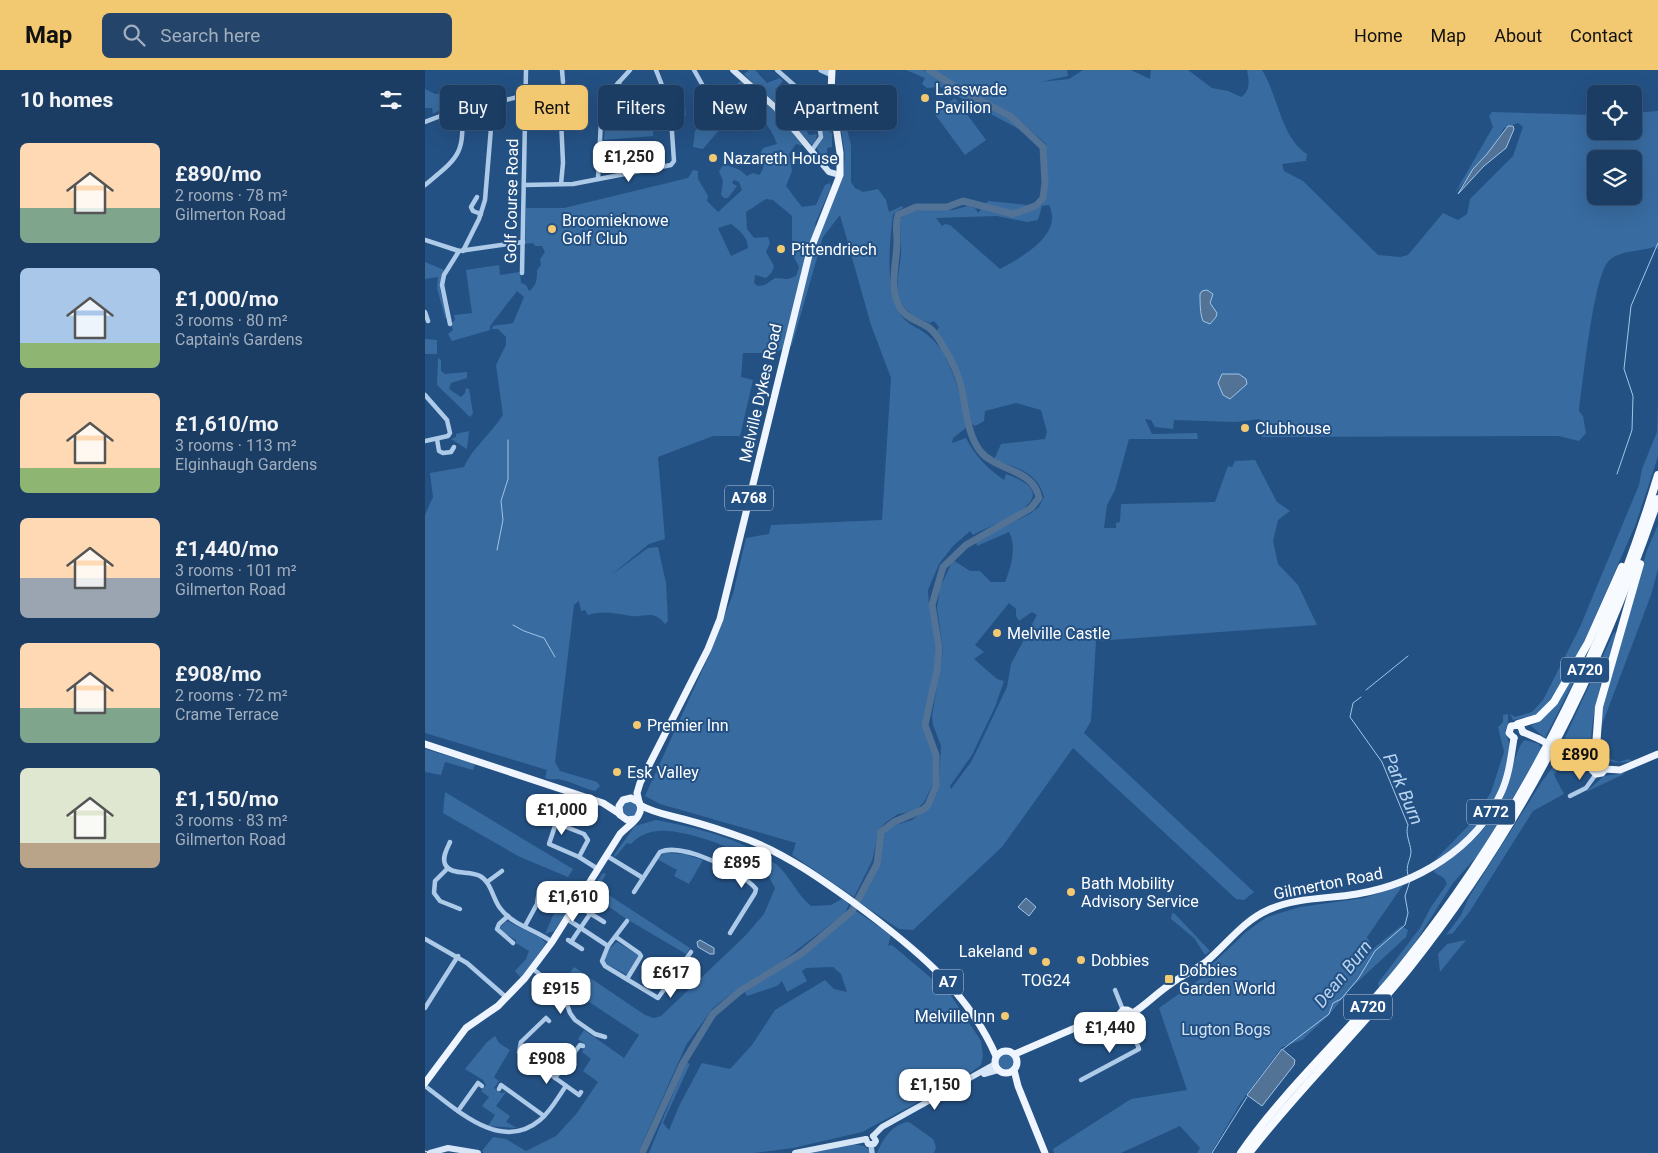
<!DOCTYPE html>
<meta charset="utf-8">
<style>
body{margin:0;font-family:Roboto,sans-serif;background:#244469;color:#f1f3f6;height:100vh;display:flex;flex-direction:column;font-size:19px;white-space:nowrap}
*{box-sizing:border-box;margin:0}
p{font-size:16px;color:#a0aebe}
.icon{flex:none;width:28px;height:28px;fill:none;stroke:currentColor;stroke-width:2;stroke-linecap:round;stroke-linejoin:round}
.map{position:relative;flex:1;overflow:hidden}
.details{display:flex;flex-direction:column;background:#1b3d63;width:425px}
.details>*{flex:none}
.guide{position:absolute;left:15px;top:15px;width:475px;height:45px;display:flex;gap:10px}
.fabs{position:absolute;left:1162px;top:15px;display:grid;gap:10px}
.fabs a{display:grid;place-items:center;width:55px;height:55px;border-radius:8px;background:#1b3d63;box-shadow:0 5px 20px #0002,0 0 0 1px #395678;font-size:25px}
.price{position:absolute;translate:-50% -42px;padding:0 11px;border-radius:10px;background:#fff;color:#222;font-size:16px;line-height:32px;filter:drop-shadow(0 1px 2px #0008)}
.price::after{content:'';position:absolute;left:50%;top:30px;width:15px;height:11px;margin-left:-8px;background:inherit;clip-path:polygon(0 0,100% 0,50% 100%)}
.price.on{background:#f2c870;color:#111}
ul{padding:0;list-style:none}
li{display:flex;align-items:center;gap:15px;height:125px;padding:0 20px}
li span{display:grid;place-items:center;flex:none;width:140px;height:100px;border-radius:8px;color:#555}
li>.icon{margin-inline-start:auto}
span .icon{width:60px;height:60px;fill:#fffc;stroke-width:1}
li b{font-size:21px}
h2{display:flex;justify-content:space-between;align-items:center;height:60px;padding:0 20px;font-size:21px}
.tag{padding:0 18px;border-radius:8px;background:#1b3d63;box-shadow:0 5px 20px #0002,0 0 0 1px #395678;font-size:18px;line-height:45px}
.tag.on{background:#f2c870;color:#111}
header{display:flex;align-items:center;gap:30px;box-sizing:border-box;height:70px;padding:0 25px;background:#f2c870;color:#111}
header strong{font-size:24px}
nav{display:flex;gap:28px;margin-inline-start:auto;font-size:18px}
.search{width:350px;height:45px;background:#244469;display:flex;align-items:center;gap:12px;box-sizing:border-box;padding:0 18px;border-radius:8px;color:#a0aebe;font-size:19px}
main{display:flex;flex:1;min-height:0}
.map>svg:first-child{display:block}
</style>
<header>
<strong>Map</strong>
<div class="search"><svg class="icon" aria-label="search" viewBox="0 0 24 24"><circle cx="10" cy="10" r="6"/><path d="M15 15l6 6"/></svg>Search here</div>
<nav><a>Home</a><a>Map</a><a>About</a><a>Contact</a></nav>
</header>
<main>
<section class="details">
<h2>10 homes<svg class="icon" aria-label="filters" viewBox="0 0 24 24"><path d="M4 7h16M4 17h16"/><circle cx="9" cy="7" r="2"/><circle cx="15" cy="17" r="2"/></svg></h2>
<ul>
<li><span style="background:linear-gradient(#ffd9b3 65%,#7fa58c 0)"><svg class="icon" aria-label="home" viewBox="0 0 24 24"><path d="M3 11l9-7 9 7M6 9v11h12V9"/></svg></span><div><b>£890/mo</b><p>2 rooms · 78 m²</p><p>Gilmerton Road</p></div></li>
<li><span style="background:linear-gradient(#a9c7e8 75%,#8fb573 0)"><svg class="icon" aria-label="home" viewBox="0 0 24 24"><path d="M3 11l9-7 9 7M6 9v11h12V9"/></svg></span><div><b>£1,000/mo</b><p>3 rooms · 80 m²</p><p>Captain's Gardens</p></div></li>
<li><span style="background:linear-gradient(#ffd9b3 75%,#8fb573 0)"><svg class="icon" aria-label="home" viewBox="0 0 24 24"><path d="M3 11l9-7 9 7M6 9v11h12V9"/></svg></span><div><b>£1,610/mo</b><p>3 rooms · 113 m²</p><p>Elginhaugh Gardens</p></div></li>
<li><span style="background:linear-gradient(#ffd9b3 60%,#9aa5b1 0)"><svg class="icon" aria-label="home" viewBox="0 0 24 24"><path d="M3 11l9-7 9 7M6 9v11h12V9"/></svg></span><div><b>£1,440/mo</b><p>3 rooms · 101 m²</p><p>Gilmerton Road</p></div></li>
<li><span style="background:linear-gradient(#ffd9b3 65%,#7fa58c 0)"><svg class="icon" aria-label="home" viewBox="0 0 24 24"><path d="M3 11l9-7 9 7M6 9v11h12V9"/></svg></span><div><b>£908/mo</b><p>2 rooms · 72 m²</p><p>Crame Terrace</p></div></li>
<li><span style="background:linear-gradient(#dfe7d0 75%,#b9a48a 0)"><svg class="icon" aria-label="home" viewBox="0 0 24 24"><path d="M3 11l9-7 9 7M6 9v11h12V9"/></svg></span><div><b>£1,150/mo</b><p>3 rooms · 83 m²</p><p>Gilmerton Road</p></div></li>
</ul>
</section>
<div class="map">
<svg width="1233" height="1083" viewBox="0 0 1233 1083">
<rect width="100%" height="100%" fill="#245184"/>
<!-- green -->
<g fill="#386ba0" fill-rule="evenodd">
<polygon points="324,0 330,0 342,13 355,8 358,11 350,20 371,44 384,65 392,64 390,73 387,75 319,4"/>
<polygon points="481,0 498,0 582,48 597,59 594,59 515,17 502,18 497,14 500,8"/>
<path d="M509,0H642L643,6L615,12L644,9L658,0H706L725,9L726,0H763L787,18L803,21L816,27C826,20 824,11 822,0H837C853,25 856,68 882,84L881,91L857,94L859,101L878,111L953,185L975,187L983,185L1018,143L1033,150L1042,144L1045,129L1088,86L1098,57L1093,53L1079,58L1069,76L1030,123L1068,57L1064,46L1067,42L1171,45V61H1209V43L1233,41V179L1229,177C1215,182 1191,180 1182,193C1168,213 1158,311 1154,341L1158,346L1161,363L1154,371L1134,366L837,367L838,355L834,349L811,352L749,350L748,359L730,357L726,350L720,349L727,364L772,363L773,369H704L690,420L682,435L679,458H691V453L695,452L696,434L790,432L803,396L807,397L810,391L830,390L852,432L865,441L853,450L848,471L853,494L873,515L892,555L671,571L666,651L659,663L829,822L819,830L811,829L648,678L577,777L488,860L474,859L435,833L451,802L456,769L465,757L487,750L497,742L504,736L512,722L514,713L516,676L508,655L507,646L518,580L512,538L515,518L528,490L545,501H555L566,512H580C586,498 592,476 584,462L552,476L551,472L606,443L614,437L619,427C613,402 591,397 569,390L576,374L620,369L622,362L616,340L591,333L560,341L559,351L550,356L547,354L536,304L511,262L514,257L509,251L505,253C498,250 489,247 484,242C464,225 477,198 476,178C476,168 475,159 474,150L485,142L495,140H528L543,136L550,138L553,143L563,131L602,135L610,132L617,136L622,113L621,74L587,44L537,18ZM1171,89H1209V126H1171ZM624,135C639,165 595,188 575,199L525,155L520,154L517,156L511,148L572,146L602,152L613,150L617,136ZM584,533L591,539V546L594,551L607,542L612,545L586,594L582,617L555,674L546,692L526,719L525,716L547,685L570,637L579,611L572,609L549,589L559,582L550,575Z"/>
<path d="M317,10L348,39L379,76L371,74L364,84L367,101L361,116L377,137L391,135L400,115L405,113L406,117L390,154L392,160L397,157L417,110L420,86L414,45L418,43L426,75V112L430,118L438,122L453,119L461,130L464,142L477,136L478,138L468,144C465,169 461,209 470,233C480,259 491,253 507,269C526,286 538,332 542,357L528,368L527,373L541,368C551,387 562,398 579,410L581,404C646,427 576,450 548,465L545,461L528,476L514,494L503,520L504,537L512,580L510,598L498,656L509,686L508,714L499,732L490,741L473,744L460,753L454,760L447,791L429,827L367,785L371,773L235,734L220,726L286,581L308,524L321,468L344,464L346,455L457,450L466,308L446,255L415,145L398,167L367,275L349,283H318L316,307L328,310L315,366H288L233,387L240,469L224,474L185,506L223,478L233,477L241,513L243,551L240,554C228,539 220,548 207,546C189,544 181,540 163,545L160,540L156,541L154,531L149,535L130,692L135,701L172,712L175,716L170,721C158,718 145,711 133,709C128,709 125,710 120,708L122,700L0,663V445L8,427L5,403L39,397C48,377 66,364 78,345L71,295L81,275V267L73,259H67L68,256C75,254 81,255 88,253L99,227L92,221L65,256V260L27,271L23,264L28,260L26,254L30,250L29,245L47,243L41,200L74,195L75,205L95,202L96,213L101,215L104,221C112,215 112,209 112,200L116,195L115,189L120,182L117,176H110L108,173L100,174L101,138H139L263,108L268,100L273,101V109L283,126L282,131L293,142L317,120L314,112L309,110L307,113L312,116L303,128H299L296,125L298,111L294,101L299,94L315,100L322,106L328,103L334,105C340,98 340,92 335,84L338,78L352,74C345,53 330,40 311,32L298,38L295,59L278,79L268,77L270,61L280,51L279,32L301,23ZM341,129L348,130L367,146V183L374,197L371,206L363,209L350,208L340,215L333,216L329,213L330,205L341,208L347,202L349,196L341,182L345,173L343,167L329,168L322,159L321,142ZM306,154C314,160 323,167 323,178L306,186L293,158Z"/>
<polygon points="0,19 10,24 36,23 36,36 15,40 8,44 7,38 0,38"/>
<polygon points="259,23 261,46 229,49 228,66 179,70 180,60 188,61 222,40 217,35 226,31 235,38 238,36 244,41 254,36 250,27"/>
<polygon points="530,28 561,70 540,85 509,43"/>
<path d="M393,31C402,38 402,48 402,60L407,63V77L402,78V89L397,88L392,78L398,67L395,51L384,40Z"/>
<polygon points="0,192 19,200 15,220 23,248 20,248 12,218 13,207 0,209"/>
<polygon points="0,269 12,270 12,284 0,284"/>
<polygon points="13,288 16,290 16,301 20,304 42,302 42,308 26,313 24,319 36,327 40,323 41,318 44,319 48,343 45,347 12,315"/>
<polygon points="1233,329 1233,386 1228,402 1210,456 1156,578 1122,635 1109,646 1088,650 1085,644 1090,647 1107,642 1118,630 1155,557 1214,415 1217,399 1232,362"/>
<polygon points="44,361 42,379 26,369 31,367 31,364"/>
<path d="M1233,455V499L1226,525L1175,660L1176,673L1182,688L1194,692L1204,689L1207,691C1173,698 1173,680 1174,652L1222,480Z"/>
<path d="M1189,562L1192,564C1179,603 1165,640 1166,682L1155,683L1136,676Z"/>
<path d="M1150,602L1153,603L1120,668L1106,656C1129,643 1138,625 1150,602Z"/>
<path d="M1083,644V652L1080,662C1082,668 1085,672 1085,680C1085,720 1047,776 1010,790L1048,751L1066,722L1079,682L1073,657L1078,652V645Z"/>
<path d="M1100,670L1114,674L1116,679L1111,689L1054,784L1028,813L987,878L954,918L953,913L995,858L1006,837L1022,814L1019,808L1010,803L1009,800C1037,782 1060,763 1076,733C1083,719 1091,674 1100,670Z"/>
<polygon points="0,679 50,694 48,700 20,692 16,705 0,702"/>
<polygon points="1135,687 1139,689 1129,705 1139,724 1108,741 1045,841 1028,863 1021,865 1036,845 1044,827 1116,713"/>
<polygon points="1201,703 1161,722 1179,706"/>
<polygon points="20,722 148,799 143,807 95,787 18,743"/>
<circle cx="205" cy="739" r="8"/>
<path d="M231,750C273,758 319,769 352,795C365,806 372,825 386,836L406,835L417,829L424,834L420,843L355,893L312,919L288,938L261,975L213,1083H59L57,1081L68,1067L81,1069L101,1081L131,1066L152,1043L173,1012L158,1001L166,989L157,982L161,975L153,969L159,960L199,988L214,965L137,914L149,897L220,945L229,948L236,946L320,866L339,844L350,818C347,813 345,808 343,804C327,782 259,758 233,761C222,762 213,766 206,774L202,773L190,787L189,785L210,756Z"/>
<polygon points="240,783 259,784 278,790 264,814 249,806 252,800 232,789"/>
<polygon points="178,803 181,804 173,818 265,878 261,884 200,848 167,825 166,821"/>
<polygon points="978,815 942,867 948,879 976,856 983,860 981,867 927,917 903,946 877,970 857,977 816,1032 786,1083 772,1083 775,1078 755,1056 696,1083 629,1083 628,1079 706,1029 762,1020 734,938 778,907 778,903 821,862 842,847 875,837 939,828"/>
<polygon points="135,829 148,833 129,861 120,864"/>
<polygon points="431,841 466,865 463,876 467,875 525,924 556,971 558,986 556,995 540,1007 437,1062 368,1078 329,1083 224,1083 261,992 265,994 238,1053 244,1060 255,1034 277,993 305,999 327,975 350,940 400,910 409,919 422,922 416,904 408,897 381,898 377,901 382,911 362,922 357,911 352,916 322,926 320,922 377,886"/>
<polygon points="747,843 750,844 785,881 780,885 769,868 746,849"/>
<polygon points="82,851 116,868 121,873 97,909 90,901 101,889 104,881 91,873 91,870 75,861 76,856"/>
<polygon points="1041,870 1015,902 1013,884 1022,874"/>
<polygon points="192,872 212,884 213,887 202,905 180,893 179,890 185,878"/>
<polygon points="70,966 74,973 85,980 69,1007 74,1011 69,1018 76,1023 81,1022 71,1036 85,1046 81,1052 92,1058 63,1056 70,1045 57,1036 64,1027 56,1021 61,1015 58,1010 40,999 62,972"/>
<circle cx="581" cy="992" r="8"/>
<path d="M484,1052L508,1069L511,1077L509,1083H452C457,1070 468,1053 484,1052Z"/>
<polygon points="428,1074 439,1076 444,1080 444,1083 386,1083"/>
</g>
<!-- water -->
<g fill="#527296" stroke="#a1c5e9">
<polygon points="1083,56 1088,56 1089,59 1081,78 1059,96 1033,124 1048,99 1062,84"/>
<path d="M782,220L788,224L785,233L792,243L791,247L785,254L778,251C775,244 775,232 775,224L777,221Z"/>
<polygon points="797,304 814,304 821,309 822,314 805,329 798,325 793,313"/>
<polygon points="601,828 611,837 604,846 593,837"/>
<polygon points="275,870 289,878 289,884 285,884 273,877 272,872"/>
<polygon points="857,979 870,990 869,995 837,1036 822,1025"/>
</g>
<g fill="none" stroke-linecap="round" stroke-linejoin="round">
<!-- stream -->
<g stroke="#a1c5e9" stroke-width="1">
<polyline points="1192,404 1207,360 1208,326 1199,299 1206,236 1233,173"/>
<polyline points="72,480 78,450 76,431 83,409 83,370"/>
<polyline points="88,555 99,561 119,568 130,587"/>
<polyline points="941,620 983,586"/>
<path d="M936,627L928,633L925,647L957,692L983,755C980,764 985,772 986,781C986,790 980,795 983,805"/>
<polyline points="858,979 904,944 908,933 916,929 933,909 950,881 980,855 983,843 980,826 985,811"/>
<polyline points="787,1083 822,1027"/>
</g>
<!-- river -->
<path stroke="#527296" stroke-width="7" d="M217,1083L258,993L288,944L315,921L377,883L427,841L452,794L456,762L469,752L499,739L503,735L511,716V685L500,655L512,600L514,578L507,535L518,497L541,475L606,438L614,428C609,399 572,401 556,382C542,366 541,336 536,316C533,304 526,289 519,278C516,271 509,261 503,257C490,249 478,248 472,231C465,212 472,191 472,171C472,161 470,155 473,145L491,137H522L538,131L588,144L611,136L618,128L620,113L618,77L585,46L534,19L504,0"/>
<!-- minor -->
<g stroke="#adcae8" stroke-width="4.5">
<polyline points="137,0 138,12"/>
<polyline points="231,0 240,23"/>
<polyline points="269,0 278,16"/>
<polyline points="352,0 370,16 381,40 394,55 396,67 387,80"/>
<polyline points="193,13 210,32"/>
<polyline points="100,27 132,24 135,27 138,93 136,114"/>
<polyline points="0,52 31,40 58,36 100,25"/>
<polyline points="210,76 213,101"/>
<polyline points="173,109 177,31 205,0"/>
<path d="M0,115C35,86 39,85 37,39"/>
<polyline points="99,115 148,114 246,95 249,91 246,48"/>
<polyline points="52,127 46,137 48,141 56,144"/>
<polyline points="0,170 34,181 98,172"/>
<polyline points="38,181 54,149 60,130 68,34"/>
<polyline points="97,203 101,0"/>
<polyline points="0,242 3,251"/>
<polyline points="25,254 17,215 19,205 34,181"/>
<polyline points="0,325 22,350 25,363 23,366 0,371"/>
<polyline points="12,369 14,381 18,383 26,382 29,377"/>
<polyline points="1145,726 1161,718 1171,704"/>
<path d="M25,772C22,779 17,787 20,794C25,806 45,800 55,806C66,812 68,829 75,838C87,855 111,860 127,872"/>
<polyline points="182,786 218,808"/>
<polyline points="154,787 163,770 159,764 131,753 124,774 154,787 173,799"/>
<polyline points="23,798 10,811 9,823 15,831 35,839"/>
<polyline points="62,812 77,801"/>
<path d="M209,822L235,782C257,772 316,801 331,819L330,823L305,863"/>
<polyline points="160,840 179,852"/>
<polyline points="83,846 74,854 72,859 88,873"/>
<polyline points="142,849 183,876 177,891 180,896 233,928 266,882"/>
<polyline points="100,856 112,834 114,820"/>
<polyline points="191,867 214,883 216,886 202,909"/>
<polyline points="0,869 42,893 82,928"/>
<polyline points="143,870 157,879"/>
<polyline points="146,872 165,844"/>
<polyline points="183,876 202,851"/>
<polyline points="108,899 138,923 145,943 150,950 170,964 180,967"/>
<polyline points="690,920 698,940"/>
<polyline points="0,938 33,886"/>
<polyline points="124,951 121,948 96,972 94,982 154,1025 156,1022"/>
<polyline points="130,1008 155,975 158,976"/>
<polyline points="656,1010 714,979 705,955"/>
<path d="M0,1016C32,1040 76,1083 115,1050C126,1041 133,1027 141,1016"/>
<polyline points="74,1019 76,1015 119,1046"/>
<polyline points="33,1041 53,1013 57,1016"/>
</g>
<!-- tertiary -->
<g stroke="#adcae8" stroke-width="5.5">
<polyline points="396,0 407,5"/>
<polyline points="446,1075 447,1083"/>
</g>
<!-- secondary -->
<g stroke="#d7e6f7" stroke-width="6">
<polyline points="308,0 351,38 404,102 415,105"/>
<polyline points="559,1004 573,1000"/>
<polyline points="448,1066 457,1057 570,994"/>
<polyline points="441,1069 443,1074 449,1074 451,1071 448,1066"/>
<polyline points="5,1083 23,1078 53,1083"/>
<polyline points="370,1083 441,1069"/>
</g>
<!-- primary -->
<g stroke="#eff5fe" stroke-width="7">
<polyline points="1098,662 1114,669"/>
<polyline points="1089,668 1084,663 1086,656 1095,655 1098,662"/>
<polyline points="0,674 178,733 195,744"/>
<polyline points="1142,684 1167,695"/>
<polyline points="1167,695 1171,690 1177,690 1180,699"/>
<polyline points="1167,695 1167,700 1171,704 1177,703 1180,699"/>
<polyline points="1180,699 1195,700 1233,684"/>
<polyline points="214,732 212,723 215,713 283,579 295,549 385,181 415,105 415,83 406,22 407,0"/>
<path d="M215,735C229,743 243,745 258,749C281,755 302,762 324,770C362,785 396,809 428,832C486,875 542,919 571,986"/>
<path d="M708,943C722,934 733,922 747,913C758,905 772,899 782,891C802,874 818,851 843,840C871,827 903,829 932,824C991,814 1051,779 1076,723C1084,706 1086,687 1089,668"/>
<polyline points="694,950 699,955 708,951 708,943"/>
<polyline points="694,950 693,946 698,940 702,940 708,943"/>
<circle cx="581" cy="992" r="11"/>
<polyline points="590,984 657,955 694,950"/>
<polyline points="589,1000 593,1016 620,1083"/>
<path d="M0,1013L41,958L73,936L100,908L127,872L195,764C204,755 221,745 214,732L206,728L198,730L194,736L195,745L202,750L210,749"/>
</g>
<!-- trunk -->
<g stroke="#f7fafe" stroke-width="8">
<polyline points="1093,654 1113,648 1129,632 1163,573 1197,497"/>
<polyline points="1177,690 1171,677 1174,637 1215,494"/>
<path d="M816,1083C864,1014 930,957 982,890C1096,746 1180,581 1233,405"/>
<path d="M824,1083C874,1018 934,961 985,897C1098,755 1175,599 1233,429"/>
</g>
<defs>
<polyline id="rail" points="0,1082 2,1083"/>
</defs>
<!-- rail casing -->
<use href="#rail" stroke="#fff" stroke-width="3"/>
<!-- rail -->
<use href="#rail" stroke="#245184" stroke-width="1" stroke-dasharray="4" stroke-linecap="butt"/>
<!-- primary-bridge -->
<polyline stroke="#eff5fe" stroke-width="7" points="1114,669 1142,684"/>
</g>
<!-- markers -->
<g fill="#f2c870" stroke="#245184" stroke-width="2">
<circle cx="500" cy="28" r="5"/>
<circle cx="288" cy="88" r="5"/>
<circle cx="127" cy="159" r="5"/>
<circle cx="356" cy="179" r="5"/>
<circle cx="820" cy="358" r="5"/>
<circle cx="572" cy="563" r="5"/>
<circle cx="212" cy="655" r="5"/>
<circle cx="192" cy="702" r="5"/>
<circle cx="646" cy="822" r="5"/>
<circle cx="608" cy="881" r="5"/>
<circle cx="656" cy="890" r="5"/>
<circle cx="621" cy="892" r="5"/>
<rect x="739" y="904" width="10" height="10" rx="2.5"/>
<circle cx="580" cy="946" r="5"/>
</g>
<g text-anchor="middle" stroke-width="4" stroke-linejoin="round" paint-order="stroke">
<!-- shield labels -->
<g fill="#245184" stroke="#bdcbda" stroke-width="1">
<rect x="300" y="415.5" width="48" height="25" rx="4"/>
<rect x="1136" y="587.5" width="48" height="25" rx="4"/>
<rect x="1042" y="729.5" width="48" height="25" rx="4"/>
<rect x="508" y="899.5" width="30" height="25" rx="4"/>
<rect x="919" y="924.5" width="48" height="25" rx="4"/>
</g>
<g font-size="15" font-weight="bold" fill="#fff">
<text x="324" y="433">A768</text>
<text x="1160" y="605">A720</text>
<text x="1066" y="747">A772</text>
<text x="523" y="917">A7</text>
<text x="943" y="942">A720</text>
</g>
<!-- poi labels -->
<g font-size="16" fill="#fff" stroke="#245184" text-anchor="start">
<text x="510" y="25">Lasswade<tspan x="510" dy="18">Pavilion</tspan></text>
<text x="298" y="94">Nazareth House</text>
<text x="137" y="156">Broomieknowe<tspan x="137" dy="18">Golf Club</tspan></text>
<text x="366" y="185">Pittendriech</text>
<text x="830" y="364">Clubhouse</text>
<text x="582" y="569">Melville Castle</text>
<text x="222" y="661">Premier Inn</text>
<text x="202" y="708">Esk Valley</text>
<text x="656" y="819">Bath Mobility<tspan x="656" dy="18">Advisory Service</tspan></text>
<text x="598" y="887" text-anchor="end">Lakeland</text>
<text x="666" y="896">Dobbies</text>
<text x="754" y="906">Dobbies<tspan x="754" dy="18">Garden World</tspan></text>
<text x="621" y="916" text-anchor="middle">TOG24</text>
<text x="570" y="952" text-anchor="end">Melville Inn</text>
</g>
<!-- street labels -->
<g font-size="16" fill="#fff" stroke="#245184">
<text transform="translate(86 131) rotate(-89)" y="6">Golf Course Road</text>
<text transform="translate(335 323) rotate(-77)" y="6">Melville Dykes Road</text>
<text transform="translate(903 813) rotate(-11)" y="6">Gilmerton Road</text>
</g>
<!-- park labels -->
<g font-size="16" fill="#d0e3f6" stroke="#245184">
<text x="801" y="965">Lugton Bogs</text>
</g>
<!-- water labels -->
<g font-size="18" font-style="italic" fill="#b8d3ef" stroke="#245184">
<text transform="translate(978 719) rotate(67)" y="6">Park Burn</text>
<text transform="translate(918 904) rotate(-51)" y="6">Dean Burn</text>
</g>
</g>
</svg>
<div class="fabs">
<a><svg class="icon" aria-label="locate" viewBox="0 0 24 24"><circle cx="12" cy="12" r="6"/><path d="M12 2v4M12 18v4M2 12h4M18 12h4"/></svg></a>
<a><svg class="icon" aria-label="layers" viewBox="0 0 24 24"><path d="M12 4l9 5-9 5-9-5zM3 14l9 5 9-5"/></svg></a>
</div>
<b class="price" style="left:204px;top:113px">£1,250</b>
<b class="price on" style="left:1155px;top:711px">£890</b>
<b class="price" style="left:137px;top:766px">£1,000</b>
<b class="price" style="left:317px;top:819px">£895</b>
<b class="price" style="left:148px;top:853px">£1,610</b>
<b class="price" style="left:246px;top:929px">£617</b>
<b class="price" style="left:136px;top:945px">£915</b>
<b class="price" style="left:685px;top:984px">£1,440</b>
<b class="price" style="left:122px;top:1015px">£908</b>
<b class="price" style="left:510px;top:1041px">£1,150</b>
<div class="guide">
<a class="tag">Buy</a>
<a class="tag on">Rent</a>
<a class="tag">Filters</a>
<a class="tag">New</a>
<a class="tag">Apartment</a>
</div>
</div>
</main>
